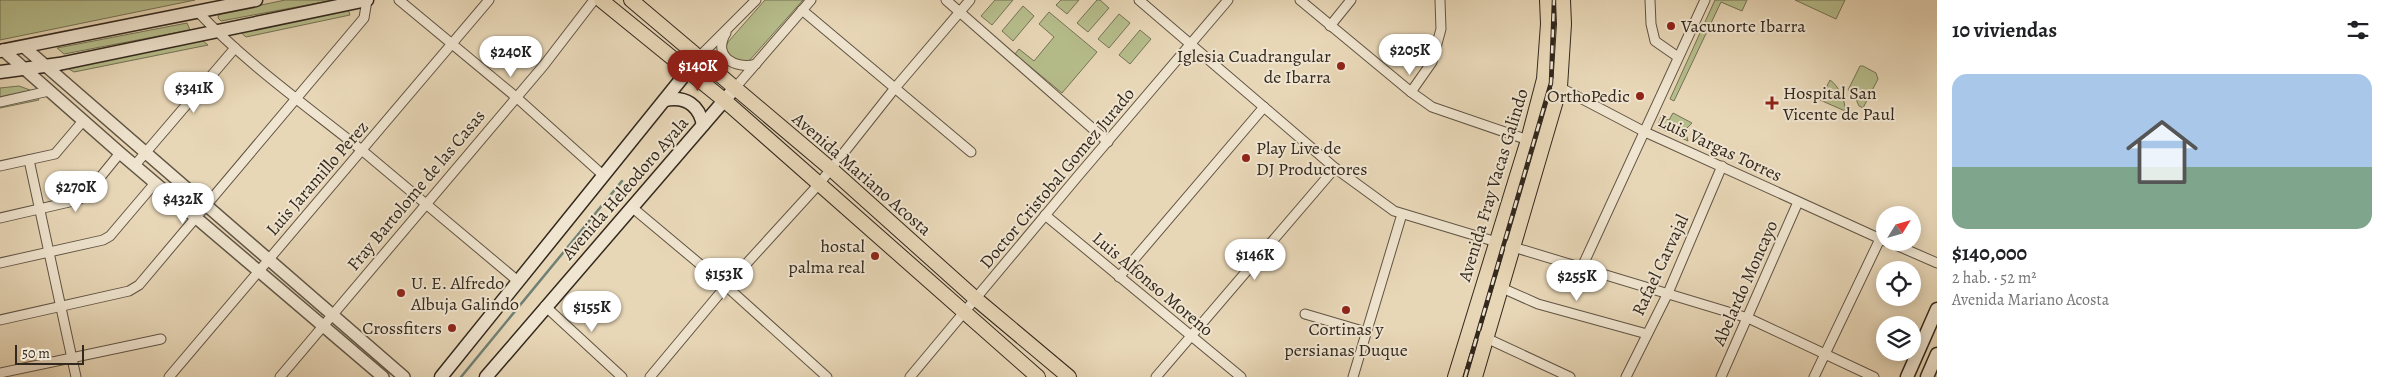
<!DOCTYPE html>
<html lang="es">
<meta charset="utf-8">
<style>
body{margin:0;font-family:Alegreya,serif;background:#f2f2f2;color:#202124;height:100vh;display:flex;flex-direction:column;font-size:19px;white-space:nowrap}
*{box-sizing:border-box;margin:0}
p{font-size:16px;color:#757577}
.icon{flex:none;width:28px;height:28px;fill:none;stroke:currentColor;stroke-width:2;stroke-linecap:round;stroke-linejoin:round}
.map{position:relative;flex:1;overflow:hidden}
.panel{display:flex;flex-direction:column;background:#fff;width:450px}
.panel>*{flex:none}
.needle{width:32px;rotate:53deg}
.buttons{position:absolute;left:1876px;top:206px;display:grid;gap:10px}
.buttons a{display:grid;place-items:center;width:45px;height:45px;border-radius:50%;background:#fff;box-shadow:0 2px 12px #0003;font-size:25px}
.scale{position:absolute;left:15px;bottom:12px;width:69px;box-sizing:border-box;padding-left:5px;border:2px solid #32281e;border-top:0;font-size:14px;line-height:18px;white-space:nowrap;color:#32281e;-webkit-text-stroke:4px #f0e5d0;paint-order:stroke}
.price{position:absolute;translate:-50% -42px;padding:0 11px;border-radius:18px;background:#fff;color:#222;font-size:16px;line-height:32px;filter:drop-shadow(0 1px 2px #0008)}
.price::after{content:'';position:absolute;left:50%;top:30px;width:15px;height:11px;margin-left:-8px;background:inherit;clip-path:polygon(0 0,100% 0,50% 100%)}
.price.current{background:#8f2418;color:#fff}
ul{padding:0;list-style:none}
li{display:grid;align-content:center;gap:10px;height:265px;padding:0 15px}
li+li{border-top:1px solid #e0e0e0}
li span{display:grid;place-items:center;height:155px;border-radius:15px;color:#555}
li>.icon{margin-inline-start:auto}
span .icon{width:90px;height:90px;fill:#fffc;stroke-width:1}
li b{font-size:21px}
h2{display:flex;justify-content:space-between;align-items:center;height:60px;padding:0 15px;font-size:21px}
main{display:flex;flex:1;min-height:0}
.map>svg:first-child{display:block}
</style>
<main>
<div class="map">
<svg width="1937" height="377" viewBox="0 0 1937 377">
<rect width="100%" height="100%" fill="#e8d7b7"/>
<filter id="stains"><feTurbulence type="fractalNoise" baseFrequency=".004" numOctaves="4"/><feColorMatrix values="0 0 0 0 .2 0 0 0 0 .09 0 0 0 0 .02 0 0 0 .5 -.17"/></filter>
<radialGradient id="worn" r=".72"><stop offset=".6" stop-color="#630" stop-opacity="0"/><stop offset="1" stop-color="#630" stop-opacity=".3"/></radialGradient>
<!-- green -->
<g fill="#b7be8d" stroke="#747356">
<polygon points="0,0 195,0 0,40"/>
<polygon points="285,0 334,0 221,21 218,18 219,14"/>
<polygon points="765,0 803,0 748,62 731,61 725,49 728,42"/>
<polygon points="995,0 1013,0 992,25 981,16"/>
<polygon points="1061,0 1079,0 1067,14 1056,5"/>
<polygon points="1097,0 1100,0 1109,8 1088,32 1077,23"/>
<polygon points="1715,0 1747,0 1742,11 1721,2 1674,101 1670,99"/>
<polygon points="1795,0 1845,0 1836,19"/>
<polygon points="1023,6 1034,16 1013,41 1002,31"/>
<polygon points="348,9 350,15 246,37 239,31"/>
<polygon points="1049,12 1097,52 1062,93 1015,54 1019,49 1034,61 1054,37 1039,24"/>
<polygon points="1119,14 1130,23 1109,48 1098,39"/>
<polygon points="187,23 190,30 64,54 57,48"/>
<polygon points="1140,30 1151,39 1130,64 1119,55"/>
<polygon points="199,38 208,45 74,72 69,69 68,64"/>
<polygon points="1860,66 1863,66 1876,73 1878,79 1863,108 1859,106 1855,97 1848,90"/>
<path d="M1830,80C1838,85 1846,101 1845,111L1820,100Z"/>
<polygon points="19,86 30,90 39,100 0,108 0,88"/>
<polygon points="1673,113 1692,123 1685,130 1688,141 1657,127 1661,117 1669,120"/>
</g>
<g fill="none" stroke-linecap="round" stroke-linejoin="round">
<!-- stream -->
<polyline stroke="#6f8075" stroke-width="2.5" points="461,377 622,181"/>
<defs>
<g id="minor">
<polyline points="399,0 516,97 604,176"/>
<polyline points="946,0 1108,142"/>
<polyline points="1139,0 1335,168 1394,211 1748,318 1874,377"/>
<polyline points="1300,0 1411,92 1432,107 1528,140"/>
<polyline points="1650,0 1651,24 1655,41 1678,57"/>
<polyline points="802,10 971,152"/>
<path d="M198,12C248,65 307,106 364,152C416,195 467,239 519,282"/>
<polyline points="1330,26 1351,0"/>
<path d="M726,33C712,56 735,70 756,64"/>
<polyline points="699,57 756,0"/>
<polyline points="1544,79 1645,132 1885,241"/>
<polyline points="734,89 811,0"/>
<polyline points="1411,92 1432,62 1441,29 1440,0"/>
<polyline points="0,102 49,91"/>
<polyline points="29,160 76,377"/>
<polyline points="135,165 235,48"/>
<polyline points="0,166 55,154 83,121"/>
<polyline points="634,209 726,286 827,377"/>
<polyline points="1045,215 1241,377"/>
<polyline points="0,218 78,200 85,196 120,153"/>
<polyline points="1889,242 1937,263"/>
<polyline points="0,263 103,240 110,236 155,183"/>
<polyline points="1582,267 1705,0"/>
<polyline points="1119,277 1264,107"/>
<polyline points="1502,288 1538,304 1647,334"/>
<polyline points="545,306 622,377"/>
<polyline points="1305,314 1366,332"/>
<polyline points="0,320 129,291 139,285 364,18 367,0"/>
<polyline points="1469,330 1570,377"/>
<polyline points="0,373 161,339"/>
<polyline points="169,377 489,0"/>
<polyline points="280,377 544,65 594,0"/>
<polyline points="650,377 726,286 819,184 895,88 970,0"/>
<polyline points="910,377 1078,176 1228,0"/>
<polyline points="1156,377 1335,168"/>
<polyline points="1353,377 1402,214"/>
<polyline points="1626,377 1668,293 1722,166"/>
<polyline points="1721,377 1798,202"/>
<polyline points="1814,377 1880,239"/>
</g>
<g id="tertiary">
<polyline points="24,47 404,377"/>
<polyline points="3,50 120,153 383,377"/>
</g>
<g id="secondary">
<polyline points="0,51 256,0"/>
<polyline points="0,72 59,64 367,0"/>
<path d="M665,100C686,96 699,105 703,125"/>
<polyline points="441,377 699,57"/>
<polyline points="486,377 734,89"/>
<polyline points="1907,377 1937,309"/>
<polyline points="1927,377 1937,354"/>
</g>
<g id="primary">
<polyline points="601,0 724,100 1038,377"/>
<polyline points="631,0 831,169 976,299 1069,377"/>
<polyline points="1455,377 1528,140 1544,79 1548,24 1547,0"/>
<polyline points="1475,377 1560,87 1564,24 1563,0"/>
</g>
</defs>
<!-- minor casing -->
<use href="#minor" stroke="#605444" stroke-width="11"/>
<!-- tertiary casing -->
<use href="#tertiary" stroke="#605444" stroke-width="14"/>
<!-- secondary casing -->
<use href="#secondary" stroke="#32281e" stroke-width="15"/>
<!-- primary casing -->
<use href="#primary" stroke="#32281e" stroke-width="16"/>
<!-- minor -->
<use href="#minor" stroke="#f0e5d0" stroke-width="9"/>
<!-- tertiary -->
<use href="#tertiary" stroke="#f0e5d0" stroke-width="11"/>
<!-- secondary -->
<use href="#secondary" stroke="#f0e5d0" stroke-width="12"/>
<!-- primary -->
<use href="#primary" stroke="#e8d7b7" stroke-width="14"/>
<defs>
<polyline id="rail" points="1465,377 1551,83 1554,0"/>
</defs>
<!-- rail casing -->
<use href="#rail" stroke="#32281e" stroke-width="4.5"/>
<!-- rail -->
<use href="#rail" stroke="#f0e5d0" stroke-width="2.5" stroke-dasharray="8" stroke-linecap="butt"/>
</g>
<!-- markers -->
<g fill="#8f2418" stroke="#f0e5d0" stroke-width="2">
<circle cx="1671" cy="26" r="5"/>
<circle cx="1341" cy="66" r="5"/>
<circle cx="1640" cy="96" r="5"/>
<path d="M1769.5 95.5h5v5h5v5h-5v5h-5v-5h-5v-5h5z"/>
<circle cx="1246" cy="158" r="5"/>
<circle cx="875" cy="256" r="5"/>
<circle cx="401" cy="293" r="5"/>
<circle cx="1346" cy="310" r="5"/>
<circle cx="452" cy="328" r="5"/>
</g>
<g text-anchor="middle" stroke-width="4" stroke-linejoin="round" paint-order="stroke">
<!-- poi labels -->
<g font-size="18" fill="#32281e" stroke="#f0e5d0" text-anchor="start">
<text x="1681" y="32">Vacunorte Ibarra</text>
<text x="1331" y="62" text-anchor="end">Iglesia Cuadrangular<tspan x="1331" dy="21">de Ibarra</tspan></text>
<text x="1783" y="99">Hospital San<tspan x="1783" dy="21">Vicente de Paul</tspan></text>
<text x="1630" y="102" text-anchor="end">OrthoPedic</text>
<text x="1256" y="154">Play Live de<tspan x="1256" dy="21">DJ Productores</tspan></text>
<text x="865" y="252" text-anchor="end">hostal<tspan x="865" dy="21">palma real</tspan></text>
<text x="411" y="289">U. E. Alfredo<tspan x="411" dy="21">Albuja Galindo</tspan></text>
<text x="442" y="334" text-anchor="end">Crossfiters</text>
<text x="1346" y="335" text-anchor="middle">Cortinas y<tspan x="1346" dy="21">persianas Duque</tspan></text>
</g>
<!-- street labels -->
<g font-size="18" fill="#32281e" stroke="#f0e5d0">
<text transform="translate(1720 148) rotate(25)" y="6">Luis Vargas Torres</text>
<text transform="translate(862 174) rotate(41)" y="6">Avenida Mariano Acosta</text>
<text transform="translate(317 178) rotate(-49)" y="6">Luis Jaramillo Perez</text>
<text transform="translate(1057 178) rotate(-50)" y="6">Doctor Cristobal Gomez Jurado</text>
<text transform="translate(1493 185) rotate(-73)" y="6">Avenida Fray Vacas Galindo</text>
<text transform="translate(625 188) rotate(-49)" y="6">Avenida Heleodoro Ayala</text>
<text transform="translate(416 190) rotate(-50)" y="6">Fray Bartolome de las Casas</text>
<text transform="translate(1660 265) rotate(-65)" y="6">Rafael Carvajal</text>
<text transform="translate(1745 283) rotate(-66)" y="6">Abelardo Moncayo</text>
<text transform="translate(1153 284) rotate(40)" y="6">Luis Alfonso Moreno</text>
</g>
</g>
<rect width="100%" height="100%" filter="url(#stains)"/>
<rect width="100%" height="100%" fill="url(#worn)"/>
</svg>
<div class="buttons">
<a><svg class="needle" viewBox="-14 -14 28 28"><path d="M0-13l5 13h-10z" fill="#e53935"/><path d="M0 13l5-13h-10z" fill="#757577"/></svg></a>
<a><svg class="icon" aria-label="locate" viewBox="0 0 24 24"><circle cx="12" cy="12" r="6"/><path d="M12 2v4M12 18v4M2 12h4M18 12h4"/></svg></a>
<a><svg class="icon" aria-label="layers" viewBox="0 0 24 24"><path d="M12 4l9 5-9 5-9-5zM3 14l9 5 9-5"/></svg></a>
</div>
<div class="scale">50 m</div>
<b class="price" style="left:1410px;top:76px">$205K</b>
<b class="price" style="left:511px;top:78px">$240K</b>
<b class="price current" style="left:698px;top:92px">$140K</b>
<b class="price" style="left:194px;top:114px">$341K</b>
<b class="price" style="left:76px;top:213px">$270K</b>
<b class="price" style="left:183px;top:225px">$432K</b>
<b class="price" style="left:1255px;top:281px">$146K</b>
<b class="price" style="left:724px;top:300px">$153K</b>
<b class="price" style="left:1577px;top:302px">$255K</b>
<b class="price" style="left:592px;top:333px">$155K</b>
</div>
<section class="panel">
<h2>10 viviendas<svg class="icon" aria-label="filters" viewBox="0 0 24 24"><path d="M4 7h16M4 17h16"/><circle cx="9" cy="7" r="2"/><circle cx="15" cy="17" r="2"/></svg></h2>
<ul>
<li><span style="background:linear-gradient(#a9c7e8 60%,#7fa58c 0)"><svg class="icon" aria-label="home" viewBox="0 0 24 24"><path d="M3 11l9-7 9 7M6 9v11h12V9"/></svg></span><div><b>$140,000</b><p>2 hab. · 52 m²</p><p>Avenida Mariano Acosta</p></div></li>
</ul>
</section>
</main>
